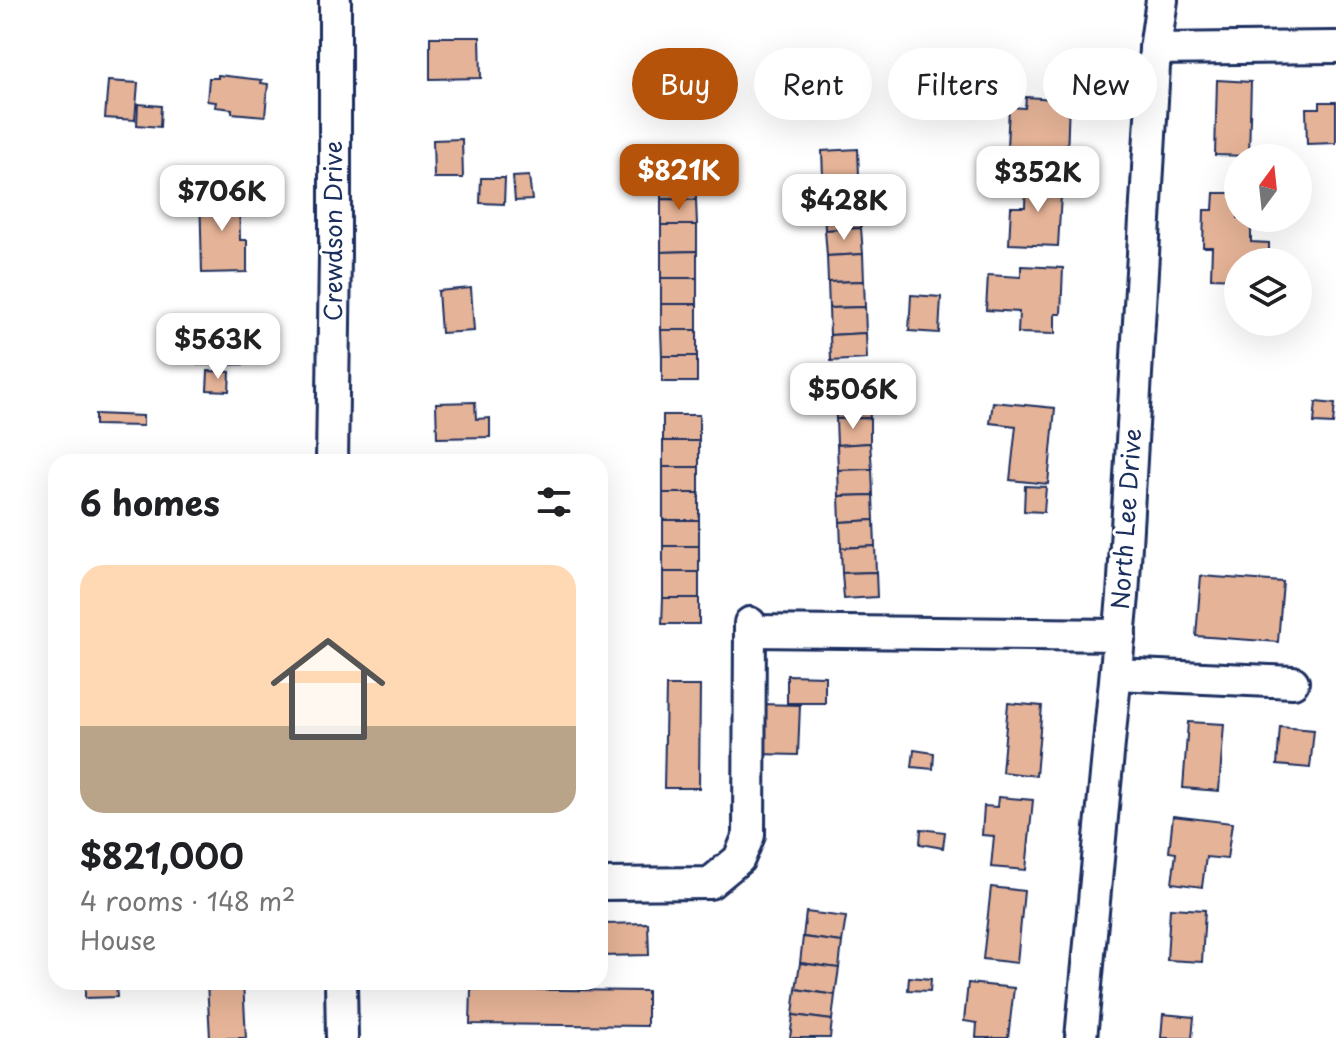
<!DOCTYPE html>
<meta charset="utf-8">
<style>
body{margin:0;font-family:"Playpen Sans",sans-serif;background:#f2f2f2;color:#202124;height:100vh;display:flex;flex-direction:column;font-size:30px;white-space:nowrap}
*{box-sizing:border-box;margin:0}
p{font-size:26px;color:#757577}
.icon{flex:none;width:44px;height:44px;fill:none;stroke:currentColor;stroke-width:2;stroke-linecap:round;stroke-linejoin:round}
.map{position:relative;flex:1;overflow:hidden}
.panel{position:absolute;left:48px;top:454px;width:560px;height:536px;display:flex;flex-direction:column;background:#fff;border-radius:24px;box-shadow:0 8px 32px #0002}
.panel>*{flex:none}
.banner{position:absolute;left:632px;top:48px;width:584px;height:72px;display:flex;gap:16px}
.needle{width:52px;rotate:15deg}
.tools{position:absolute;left:1224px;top:144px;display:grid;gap:16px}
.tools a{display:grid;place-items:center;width:88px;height:88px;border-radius:50%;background:#fff;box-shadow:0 8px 32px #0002;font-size:40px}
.price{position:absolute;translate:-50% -68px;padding:0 18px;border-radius:16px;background:#fff;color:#222;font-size:26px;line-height:52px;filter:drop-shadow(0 2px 4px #0008)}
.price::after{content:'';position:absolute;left:50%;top:48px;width:24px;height:18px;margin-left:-12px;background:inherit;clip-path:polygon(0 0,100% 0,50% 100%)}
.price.current{background:#b45309;color:#fff}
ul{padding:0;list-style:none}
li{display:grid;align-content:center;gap:16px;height:424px;padding:0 32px}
li span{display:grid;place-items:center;height:248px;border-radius:24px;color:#555}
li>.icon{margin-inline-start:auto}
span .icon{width:144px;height:144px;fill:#fffc;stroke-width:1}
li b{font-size:34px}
h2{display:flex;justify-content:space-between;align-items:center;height:96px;padding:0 32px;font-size:34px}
.tag{padding:0 28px;border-radius:36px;background:#fff;box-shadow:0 8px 32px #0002;font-size:28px;line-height:72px}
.tag.current{background:#b45309;color:#fff}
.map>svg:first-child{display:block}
</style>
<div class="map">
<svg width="1336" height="1038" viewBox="0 0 1336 1038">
<rect width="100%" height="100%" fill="#fff"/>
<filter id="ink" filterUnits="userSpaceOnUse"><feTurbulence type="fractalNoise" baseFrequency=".0125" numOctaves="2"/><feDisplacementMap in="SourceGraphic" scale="16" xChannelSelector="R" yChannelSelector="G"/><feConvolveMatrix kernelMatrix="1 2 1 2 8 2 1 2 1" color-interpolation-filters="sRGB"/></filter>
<g filter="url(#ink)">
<!-- building -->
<g fill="#e5b397" stroke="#1b2f5e" stroke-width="2">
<polygon points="430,37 480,37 481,78 430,79"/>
<polygon points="218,75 262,80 261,83 268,84 265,116 232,113 232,109 215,107 216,102 207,101 209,78 218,78"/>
<polygon points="1217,80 1251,82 1249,156 1215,155"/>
<polygon points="108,81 138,83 135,120 105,118"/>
<polygon points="1026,97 1069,100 1067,157 1023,155 1023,148 1007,147 1009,107 1025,108"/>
<polygon points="1320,102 1336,102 1336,143 1307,144 1306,108 1320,108"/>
<polygon points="138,104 161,106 160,127 137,125"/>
<polygon points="462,139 463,178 434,178 433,140"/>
<polygon points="858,149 859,176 823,177 822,151"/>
<polygon points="661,173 696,173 696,200 661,199"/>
<polygon points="529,176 532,200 515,201 513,177"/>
<polygon points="859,176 860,202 824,203 823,177"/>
<polygon points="1026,177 1062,178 1058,246 1009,244 1011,207 1025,207"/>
<polygon points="481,178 505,178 504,204 480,203"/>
<polygon points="239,189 240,240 247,240 247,272 202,273 200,190"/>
<polygon points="1214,193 1238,193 1238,218 1251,218 1251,242 1269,243 1269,262 1238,262 1238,279 1211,278 1212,247 1203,247 1204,210 1213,210"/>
<polygon points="661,199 696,200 697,225 661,225"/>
<polygon points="860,202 861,228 825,230 824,203"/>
<polygon points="661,225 697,225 697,251 661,252"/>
<polygon points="861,228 863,254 827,256 825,230"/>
<polygon points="697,251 697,278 661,278 661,252"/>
<polygon points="863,254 864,281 828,282 827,256"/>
<polygon points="1021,266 1063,268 1061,314 1055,314 1055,334 1018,333 1019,312 986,310 988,275 1021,277"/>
<rect x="661" y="278" width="36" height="26"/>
<polygon points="864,281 865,307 829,308 828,282"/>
<polygon points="471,288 474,331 441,333 438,291"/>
<polygon points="911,295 941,297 939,333 909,331"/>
<rect x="661" y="304" width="36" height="26"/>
<polygon points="865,307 866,333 830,335 829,308"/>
<polygon points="171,320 194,321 193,339 170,338"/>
<polygon points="267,326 267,358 260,358 260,364 197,365 197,327"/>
<polygon points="661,330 697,330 697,356 662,356"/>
<polygon points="866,333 867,359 831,361 830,335"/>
<rect x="662" y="356" width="35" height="26"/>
<polygon points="208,371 230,372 229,391 207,390"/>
<polygon points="868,392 870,418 836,419 835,393"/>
<polygon points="475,402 476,419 490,418 490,437 437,438 436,403"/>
<polygon points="993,402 1055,408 1048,484 1010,480 1016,426 990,423"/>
<polygon points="1316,402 1335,404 1333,424 1314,423"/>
<polygon points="95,414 143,416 143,426 95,425"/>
<rect x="663" y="415" width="36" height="26"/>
<polygon points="870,418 870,443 837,445 836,419"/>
<rect x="663" y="441" width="36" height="26"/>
<polygon points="870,443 872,469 838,470 837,445"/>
<rect x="663" y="467" width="36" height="26"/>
<polygon points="872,469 873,495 839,496 838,470"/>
<polygon points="1025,486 1046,487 1044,512 1024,511"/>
<rect x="663" y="493" width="36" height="27"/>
<polygon points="873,495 874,520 840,522 839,496"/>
<rect x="663" y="520" width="36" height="26"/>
<polygon points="874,520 875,546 841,548 840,522"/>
<rect x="663" y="546" width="36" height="26"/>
<polygon points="875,546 876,572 842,573 841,548"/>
<rect x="663" y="572" width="36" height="26"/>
<polygon points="876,572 877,597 844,599 842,573"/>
<polygon points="1201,576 1283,582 1278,642 1196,636"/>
<polygon points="663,598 699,598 699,624 662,624"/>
<polygon points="787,675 825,676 825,703 787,703"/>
<polygon points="666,686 700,686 699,788 664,788"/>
<polygon points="1008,703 1042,706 1036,776 1002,772"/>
<polygon points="759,704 800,705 798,755 758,754"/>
<polygon points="1188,722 1224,724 1219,791 1183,788"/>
<polygon points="1280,727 1314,730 1310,768 1277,765"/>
<polygon points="914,750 934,753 933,769 912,767"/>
<polygon points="998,797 1033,800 1026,870 991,867 994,836 982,835 984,806 997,807"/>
<polygon points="1173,816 1232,823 1227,859 1206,857 1202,887 1172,883 1176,853 1169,852"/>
<polygon points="921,829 945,832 943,848 920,844"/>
<polygon points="991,887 1024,891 1017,963 983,959"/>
<polygon points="1170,908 1205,910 1202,962 1167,960"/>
<polygon points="806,912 846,917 842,942 803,937"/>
<polygon points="648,923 649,955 600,956 600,924"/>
<polygon points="803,937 842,942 839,968 800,963"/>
<polygon points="800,963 839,968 835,995 796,989"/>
<polygon points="909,977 931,979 930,991 908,990"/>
<polygon points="85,982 116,982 117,997 85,998"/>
<polygon points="207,982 243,982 246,1038 210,1038"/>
<polygon points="968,983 1014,988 1008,1038 976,1038 977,1023 964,1021"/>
<polygon points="471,989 647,991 647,1026 470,1024"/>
<polygon points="796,989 835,995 832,1020 793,1015"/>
<polygon points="1163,1014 1194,1017 1192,1038 1161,1038"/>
<polygon points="793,1015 832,1020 830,1038 790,1038"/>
</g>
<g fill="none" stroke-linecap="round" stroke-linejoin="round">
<defs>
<g id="minor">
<polyline points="1155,49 1336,47"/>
<polyline points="332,462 335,255 335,0"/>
<polyline points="750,631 1120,635"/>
<polyline points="1116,674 1293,682"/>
<polyline points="600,884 710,883 739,859 749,835 750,623"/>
<polyline points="341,982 342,1038"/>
<polyline points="1081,1038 1123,596 1155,49 1162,0"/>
</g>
</defs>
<!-- minor casing -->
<use href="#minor" stroke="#1b2f5e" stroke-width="36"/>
<!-- minor -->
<use href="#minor" stroke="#fff" stroke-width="30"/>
</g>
</g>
<g text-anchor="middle" stroke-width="6" stroke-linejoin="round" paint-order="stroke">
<!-- street labels -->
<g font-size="24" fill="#1b2f5e" stroke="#fff">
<text transform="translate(334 231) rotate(-90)" y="8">Crewdson Drive</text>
<text transform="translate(1127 519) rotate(-86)" y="8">North Lee Drive</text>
</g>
</g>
</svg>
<div class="tools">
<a><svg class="needle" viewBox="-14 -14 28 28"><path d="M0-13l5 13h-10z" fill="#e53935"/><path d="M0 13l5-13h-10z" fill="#757577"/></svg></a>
<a><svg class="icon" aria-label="layers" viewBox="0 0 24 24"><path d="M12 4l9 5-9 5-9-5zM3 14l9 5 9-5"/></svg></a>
</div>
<b class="price current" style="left:679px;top:212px">$821K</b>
<b class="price" style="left:1038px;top:214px">$352K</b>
<b class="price" style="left:222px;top:233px">$706K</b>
<b class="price" style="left:844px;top:242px">$428K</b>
<b class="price" style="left:218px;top:381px">$563K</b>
<b class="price" style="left:853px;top:431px">$506K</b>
<div class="banner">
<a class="tag current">Buy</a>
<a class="tag">Rent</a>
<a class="tag">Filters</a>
<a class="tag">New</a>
</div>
<section class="panel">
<h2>6 homes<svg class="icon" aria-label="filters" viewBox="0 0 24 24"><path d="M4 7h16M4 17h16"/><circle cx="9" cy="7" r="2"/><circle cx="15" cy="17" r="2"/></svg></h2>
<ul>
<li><span style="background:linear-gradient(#ffd9b3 65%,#b9a48a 0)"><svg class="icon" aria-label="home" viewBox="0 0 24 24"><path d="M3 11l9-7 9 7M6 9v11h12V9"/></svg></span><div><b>$821,000</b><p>4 rooms · 148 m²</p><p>House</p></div></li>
</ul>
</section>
</div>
